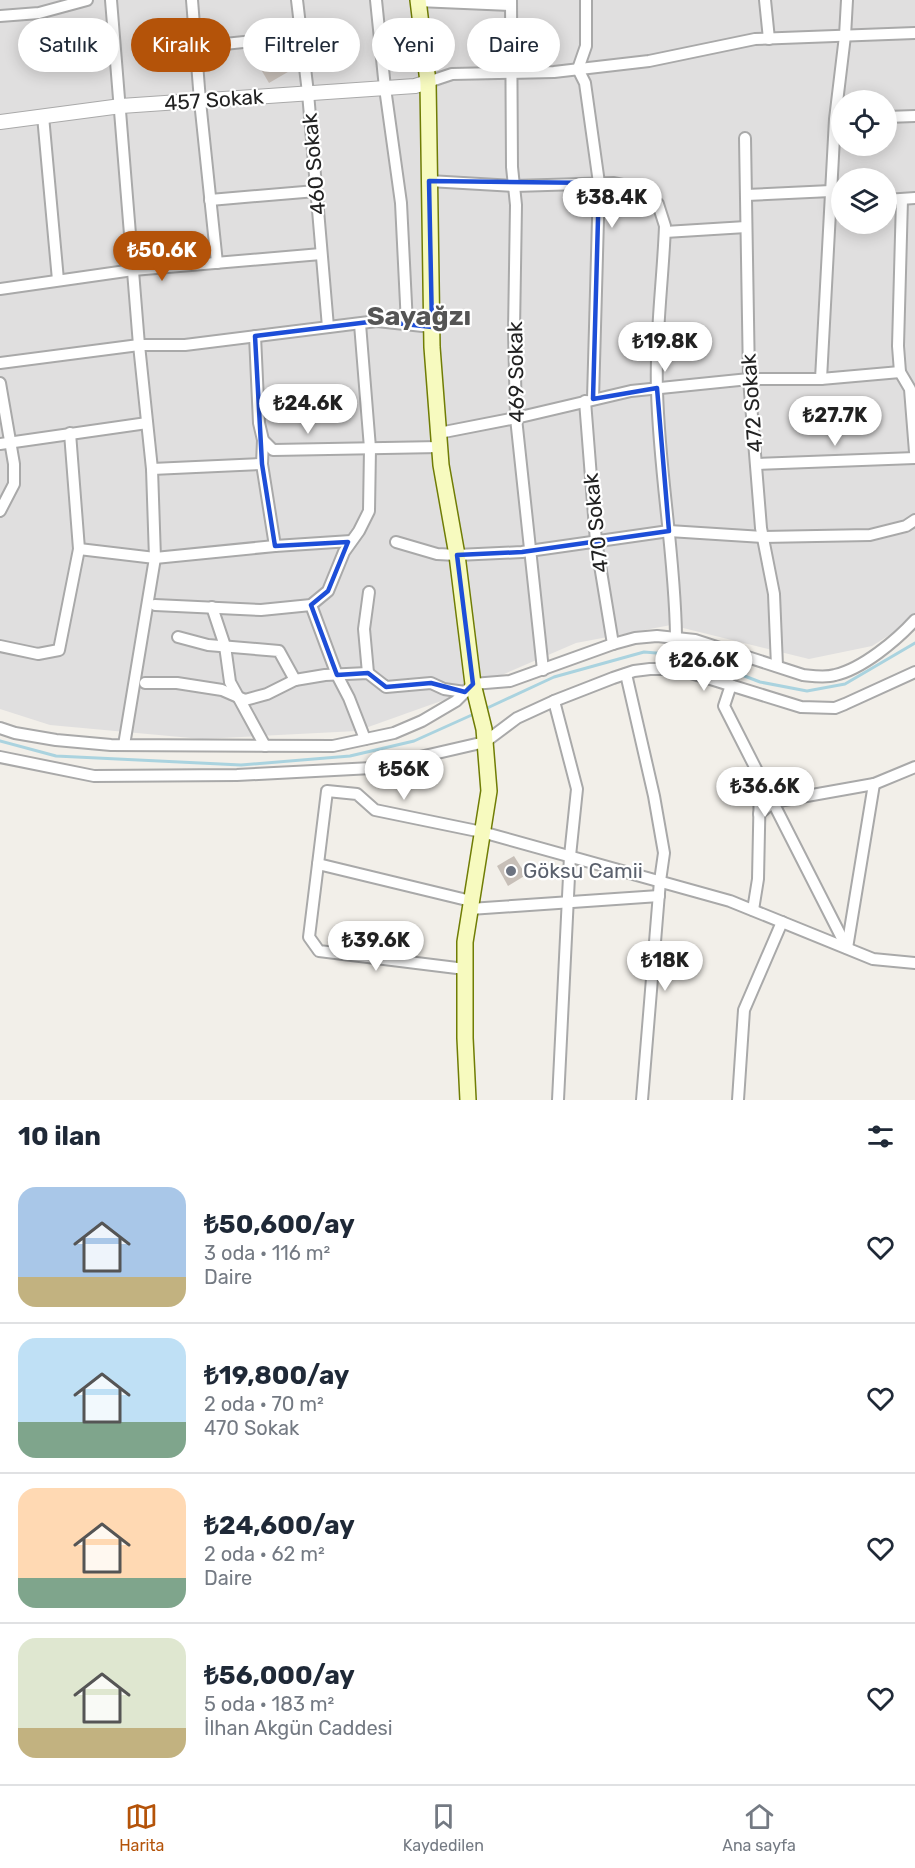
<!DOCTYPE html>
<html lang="tr">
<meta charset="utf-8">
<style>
body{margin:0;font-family:Rubik,sans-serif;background:#f2f2f3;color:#1f2937;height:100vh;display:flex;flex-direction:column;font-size:22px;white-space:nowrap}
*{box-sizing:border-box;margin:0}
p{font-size:20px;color:#747a83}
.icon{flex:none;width:33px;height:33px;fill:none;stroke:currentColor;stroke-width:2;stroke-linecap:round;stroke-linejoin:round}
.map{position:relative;height:1100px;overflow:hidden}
.panel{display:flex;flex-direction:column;background:#fff;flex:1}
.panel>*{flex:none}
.top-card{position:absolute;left:18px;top:18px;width:600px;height:54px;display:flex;gap:12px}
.controls{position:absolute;left:831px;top:90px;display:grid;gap:12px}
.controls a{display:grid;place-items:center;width:66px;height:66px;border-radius:50%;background:#fff;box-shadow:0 3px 15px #0003;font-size:30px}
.price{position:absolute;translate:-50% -51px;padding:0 14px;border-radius:21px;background:#fff;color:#222;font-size:20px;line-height:39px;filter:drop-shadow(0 2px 3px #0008)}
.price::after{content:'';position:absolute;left:50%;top:36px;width:18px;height:14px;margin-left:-9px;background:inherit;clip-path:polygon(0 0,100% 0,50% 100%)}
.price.selected{background:#b45309;color:#fff}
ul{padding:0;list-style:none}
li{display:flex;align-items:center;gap:18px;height:150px;padding:0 18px}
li+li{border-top:2px solid #e0e1e3}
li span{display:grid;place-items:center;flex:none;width:168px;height:120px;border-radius:18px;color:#555}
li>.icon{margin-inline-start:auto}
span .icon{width:72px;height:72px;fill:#fffc;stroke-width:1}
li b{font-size:26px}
h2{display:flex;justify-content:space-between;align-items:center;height:72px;padding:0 18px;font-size:26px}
.pill{padding:0 21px;border-radius:27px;background:#fff;box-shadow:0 3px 15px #0003;font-size:21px;line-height:54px}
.pill.selected{background:#b45309;color:#fff}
.tab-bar{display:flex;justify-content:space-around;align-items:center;height:84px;border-top:2px solid #e0e1e3;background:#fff;font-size:16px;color:#747a83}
.tab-bar a{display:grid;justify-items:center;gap:3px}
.tab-bar .selected{color:#b45309}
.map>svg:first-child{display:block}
</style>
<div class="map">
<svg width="915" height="1100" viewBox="0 0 915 1100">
<rect width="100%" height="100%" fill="#f2efe9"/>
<!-- residential -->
<path fill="#e0dfdf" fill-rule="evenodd" d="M0,0H915V619L872,646L809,659L671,625L576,643L444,700L357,731L202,739L50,725L0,709ZM842,100H886V146H842ZM842,178H886V224H842Z"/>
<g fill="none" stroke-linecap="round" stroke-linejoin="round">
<!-- stream -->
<g stroke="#aad3df" stroke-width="3">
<polyline points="483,710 554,677 644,652 693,656 760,682 807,691 845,684 915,643"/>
<polyline points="0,741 56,756 241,765 350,756 414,741 474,714"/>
</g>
</g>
<!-- building -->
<g fill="#c7bfb8">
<polygon points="279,46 293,69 269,83 252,54 264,47"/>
<polygon points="514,856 526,875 508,886 497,866"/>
</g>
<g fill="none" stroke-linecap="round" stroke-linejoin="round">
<defs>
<g id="minor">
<polyline points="111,0 139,345 152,469 155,558 124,745"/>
<polyline points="192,0 200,101 217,263"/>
<polyline points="297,0 308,93 328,327"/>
<polyline points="376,0 385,88 401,203 407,324"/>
<polyline points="511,0 512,167 516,205 514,331 516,418 543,670"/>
<polyline points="586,0 586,46 578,69 585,83 599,183 593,399"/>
<polyline points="765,0 769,39"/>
<polyline points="418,1 511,5"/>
<polyline points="0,16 39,13 87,0"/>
<polyline points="195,47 301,36"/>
<polyline points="428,82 452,74 554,72 649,61 755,39 915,33"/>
<polyline points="43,116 58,280"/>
<polyline points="886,117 915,116"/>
<polyline points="745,138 749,379 761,528 774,594 777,666"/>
<path d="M429,181L514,186L614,183L643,189L658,204L665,226C663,280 655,337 657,390C659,473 675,554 676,636"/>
<polyline points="746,195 831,191"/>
<polyline points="902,199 898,346 900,372 910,389 915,452"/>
<polyline points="210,200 316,191"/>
<polyline points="886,200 915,198"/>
<polyline points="665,232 746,227"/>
<polyline points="0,289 133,270 321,254"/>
<polyline points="255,336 259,423 263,440 273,450 440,447"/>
<polyline points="0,363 139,345 185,345 377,321 432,327"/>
<polyline points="821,379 835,119 845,36 847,0"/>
<polyline points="0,383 14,464 14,484 0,511"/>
<polyline points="585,401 596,541 613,644"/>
<polyline points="439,433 516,418 631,391 749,379 821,379 900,372"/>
<polyline points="263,440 262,464 275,546"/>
<polyline points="0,444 147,423"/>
<polyline points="756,464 915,458"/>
<polyline points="152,469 262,464"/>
<polyline points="396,542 437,554 457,555 522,552 669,531 763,537 870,535 906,526 915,520"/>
<polyline points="79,549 155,558 275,546 351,541"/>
<polyline points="155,605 261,610 311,605 328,591 344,552 359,531 369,511 370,448 360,324"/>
<polyline points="311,605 337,675 349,698 365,739"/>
<polyline points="212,607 225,646 230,682 265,746"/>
<polyline points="178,637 208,645 279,651 295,680"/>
<polyline points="0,646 38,654 59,650 79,549 70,433"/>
<polyline points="368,673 364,629 369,592"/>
<polyline points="626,674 654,796 664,853 660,881 642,1100"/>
<polyline points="145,683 177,683 222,690 245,700 267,694 295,680 325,675 368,673 386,687 431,683 444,689 465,692"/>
<polyline points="731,685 724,706 847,948"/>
<polyline points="554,701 577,789 570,856 558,1100"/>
<path d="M0,728L15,733L56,740L111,745L333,746L394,733L422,721L456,701L473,684L510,681L613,644L635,638L657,636L695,640L803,675C813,676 825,678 835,675C862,669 897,640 915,620"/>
<polyline points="0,757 94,776 237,775 372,768 485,742 517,718 554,701 613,678 634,671 650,669 669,669 691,673 801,707 835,708 845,704 915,672"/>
<polyline points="759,814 773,802 874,784 915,767"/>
<polyline points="318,864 471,901"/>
<polyline points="470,909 659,896"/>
<polyline points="753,910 758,879 760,781"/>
<polyline points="847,948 874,784"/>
<polyline points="465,969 319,951 309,937 327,791 357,794 375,810 482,832 730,901 873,959 915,963"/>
<polyline points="738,1100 744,1010 782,922"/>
</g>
<polyline id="tertiary" points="0,122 121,106 415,86 428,82"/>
<polyline id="secondary" points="418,0 428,82 432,347 441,465 457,555 473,684 484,729 489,791 465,942 465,1038 468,1100"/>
</defs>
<!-- minor casing -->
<use href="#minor" stroke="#a9a9a9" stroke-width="14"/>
<!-- tertiary casing -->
<use href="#tertiary" stroke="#a9a9a9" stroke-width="16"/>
<!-- secondary casing -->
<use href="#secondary" stroke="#707d05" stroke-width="18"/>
<!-- minor -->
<use href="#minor" stroke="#fff" stroke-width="10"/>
<!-- tertiary -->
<use href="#tertiary" stroke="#fff" stroke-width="14"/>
<!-- secondary -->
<use href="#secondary" stroke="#f7fabf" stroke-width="15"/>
</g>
<!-- marked area -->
<path fill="none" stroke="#1d4ed8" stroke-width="4.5" stroke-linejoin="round" d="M429,181L599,183L593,399L657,388L669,531L522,552L457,555L473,684L465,692L431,683L386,687L368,673L337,675L311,605L328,591L348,542L275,546L262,464L255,336L377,321L432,327Z"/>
<!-- markers -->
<circle fill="#6b7280" stroke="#fff" stroke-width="2" cx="511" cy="871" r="6"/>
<g text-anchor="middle" stroke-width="4.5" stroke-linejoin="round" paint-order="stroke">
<!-- street labels -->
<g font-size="21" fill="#222" stroke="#fff">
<text transform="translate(214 100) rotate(-4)" y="7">457 Sokak</text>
<text transform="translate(314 164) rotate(-95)" y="7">460 Sokak</text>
<text transform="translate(516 372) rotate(-91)" y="7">469 Sokak</text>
<text transform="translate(752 403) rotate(-94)" y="7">472 Sokak</text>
<text transform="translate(596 523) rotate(-96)" y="7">470 Sokak</text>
</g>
<!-- worship labels -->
<g font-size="21" fill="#5b616d" stroke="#fff" text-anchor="start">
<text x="523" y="878">Göksu Camii</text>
</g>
<!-- district labels -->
<g font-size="27" font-weight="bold" fill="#555" stroke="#fff">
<text x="419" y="325">Sayağzı</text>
</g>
</g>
</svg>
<div class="controls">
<a><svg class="icon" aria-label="locate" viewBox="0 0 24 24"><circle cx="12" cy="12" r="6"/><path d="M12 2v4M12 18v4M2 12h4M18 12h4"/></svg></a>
<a><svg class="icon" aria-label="layers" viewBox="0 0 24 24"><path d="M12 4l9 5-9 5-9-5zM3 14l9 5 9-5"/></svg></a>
</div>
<b class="price" style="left:612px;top:229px">₺38.4K</b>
<b class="price selected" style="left:162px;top:282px">₺50.6K</b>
<b class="price" style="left:665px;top:373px">₺19.8K</b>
<b class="price" style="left:308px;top:435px">₺24.6K</b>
<b class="price" style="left:835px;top:447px">₺27.7K</b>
<b class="price" style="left:704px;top:692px">₺26.6K</b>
<b class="price" style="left:404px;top:801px">₺56K</b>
<b class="price" style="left:765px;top:818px">₺36.6K</b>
<b class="price" style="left:376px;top:972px">₺39.6K</b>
<b class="price" style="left:665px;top:992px">₺18K</b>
<div class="top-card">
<a class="pill">Satılık</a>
<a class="pill selected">Kiralık</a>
<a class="pill">Filtreler</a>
<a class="pill">Yeni</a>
<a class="pill">Daire</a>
</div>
</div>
<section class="panel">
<h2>10 ilan<svg class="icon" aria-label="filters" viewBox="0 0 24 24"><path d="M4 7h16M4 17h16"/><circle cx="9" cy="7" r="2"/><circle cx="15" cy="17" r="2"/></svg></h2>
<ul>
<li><span style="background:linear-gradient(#a9c7e8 75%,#c2b280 0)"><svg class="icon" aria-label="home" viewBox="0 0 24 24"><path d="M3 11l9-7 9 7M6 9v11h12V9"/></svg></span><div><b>₺50,600/ay</b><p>3 oda · 116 m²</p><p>Daire</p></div><svg class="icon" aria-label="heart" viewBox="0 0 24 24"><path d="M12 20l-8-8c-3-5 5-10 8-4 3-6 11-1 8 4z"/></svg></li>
<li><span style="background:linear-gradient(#bfe0f5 70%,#7fa58c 0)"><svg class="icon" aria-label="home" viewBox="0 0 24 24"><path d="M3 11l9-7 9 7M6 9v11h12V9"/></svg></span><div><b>₺19,800/ay</b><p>2 oda · 70 m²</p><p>470 Sokak</p></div><svg class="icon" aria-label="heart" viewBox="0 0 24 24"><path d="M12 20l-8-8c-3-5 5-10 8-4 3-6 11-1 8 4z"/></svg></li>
<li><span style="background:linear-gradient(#ffd9b3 75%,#7fa58c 0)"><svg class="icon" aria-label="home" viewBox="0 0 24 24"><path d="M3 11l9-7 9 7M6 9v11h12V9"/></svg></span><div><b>₺24,600/ay</b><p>2 oda · 62 m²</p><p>Daire</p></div><svg class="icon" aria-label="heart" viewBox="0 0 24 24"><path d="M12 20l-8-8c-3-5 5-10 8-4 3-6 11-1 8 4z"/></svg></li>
<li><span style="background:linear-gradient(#dfe7d0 75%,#c2b280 0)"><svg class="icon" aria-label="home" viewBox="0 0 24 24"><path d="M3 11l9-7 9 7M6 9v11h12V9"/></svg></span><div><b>₺56,000/ay</b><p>5 oda · 183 m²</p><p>İlhan Akgün Caddesi</p></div><svg class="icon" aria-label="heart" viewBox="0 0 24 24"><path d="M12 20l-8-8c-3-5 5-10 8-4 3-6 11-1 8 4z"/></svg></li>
</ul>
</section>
<nav class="tab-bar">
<a class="selected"><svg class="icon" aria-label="map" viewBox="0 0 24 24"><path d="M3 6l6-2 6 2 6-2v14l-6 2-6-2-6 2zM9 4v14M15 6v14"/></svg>Harita</a>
<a><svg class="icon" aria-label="saved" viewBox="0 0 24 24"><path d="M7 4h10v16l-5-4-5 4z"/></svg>Kaydedilen</a>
<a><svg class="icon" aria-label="home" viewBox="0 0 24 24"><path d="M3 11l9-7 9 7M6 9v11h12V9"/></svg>Ana sayfa</a>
</nav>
